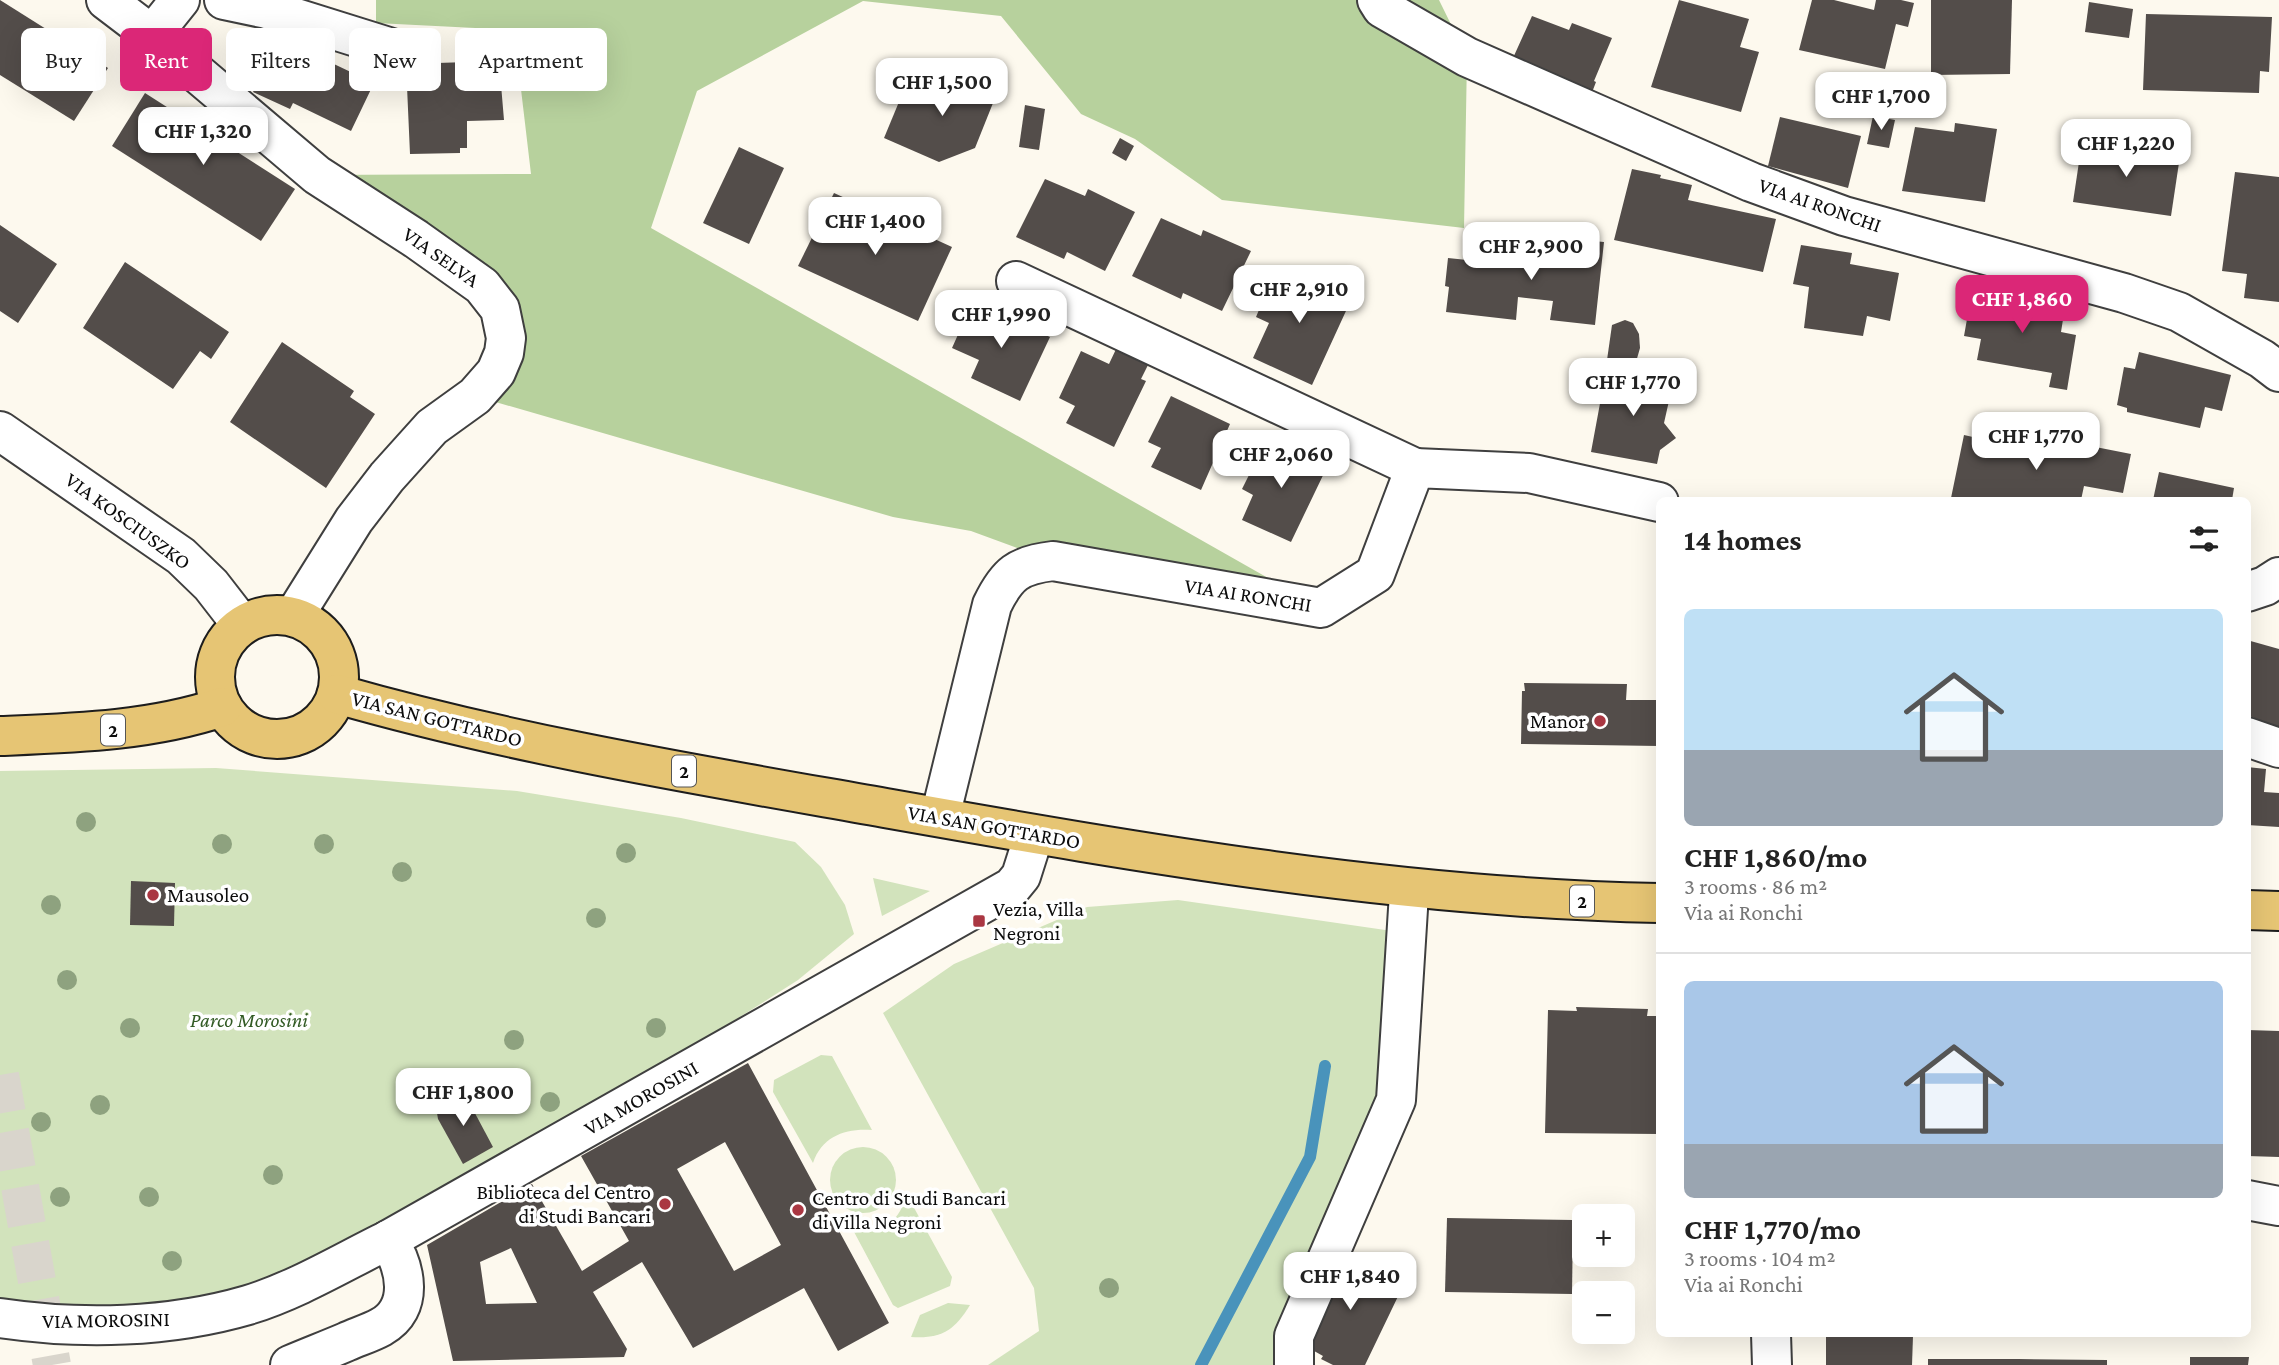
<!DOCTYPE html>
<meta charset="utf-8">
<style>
body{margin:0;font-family:"Crimson Pro",serif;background:#f2f2f2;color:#222;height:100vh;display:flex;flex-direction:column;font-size:26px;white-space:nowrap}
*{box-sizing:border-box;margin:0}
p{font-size:23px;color:#767676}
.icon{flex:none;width:38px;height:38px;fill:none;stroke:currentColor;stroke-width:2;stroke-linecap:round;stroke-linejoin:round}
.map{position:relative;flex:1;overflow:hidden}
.side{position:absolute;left:1656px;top:497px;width:595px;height:840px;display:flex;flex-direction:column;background:#fff;border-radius:10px;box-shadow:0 7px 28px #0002}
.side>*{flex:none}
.guide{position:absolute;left:21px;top:28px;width:665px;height:63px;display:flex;gap:14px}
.controls{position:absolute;left:1572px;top:1204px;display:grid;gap:14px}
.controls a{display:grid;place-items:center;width:63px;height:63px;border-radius:10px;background:#fff;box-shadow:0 7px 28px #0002;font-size:35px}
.price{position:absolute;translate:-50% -60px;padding:0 16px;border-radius:14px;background:#fff;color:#222;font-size:23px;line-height:46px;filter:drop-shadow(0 2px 4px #0008)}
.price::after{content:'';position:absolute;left:50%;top:42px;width:21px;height:16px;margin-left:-10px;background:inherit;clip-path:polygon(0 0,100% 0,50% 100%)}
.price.selected{background:#db2777;color:#fff}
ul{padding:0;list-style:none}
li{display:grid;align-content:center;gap:14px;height:371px;padding:0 28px}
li+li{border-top:2px solid #e0e0e0}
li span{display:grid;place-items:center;height:217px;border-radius:10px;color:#555}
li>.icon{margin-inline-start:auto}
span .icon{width:126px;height:126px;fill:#fffc;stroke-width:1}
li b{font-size:30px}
h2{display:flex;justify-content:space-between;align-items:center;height:84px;padding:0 28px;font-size:30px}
.pill{padding:0 24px;border-radius:10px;background:#fff;box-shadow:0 7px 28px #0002;font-size:24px;line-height:63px}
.pill.selected{background:#db2777;color:#fff}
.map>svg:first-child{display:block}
</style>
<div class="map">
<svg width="2279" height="1365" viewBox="0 0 2279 1365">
<rect width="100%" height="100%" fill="#fdf9ee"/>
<!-- green -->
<g fill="#d2e3bc">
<polygon points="216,768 517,791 681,818 795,842 821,867 845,905 854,934 798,980 539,1145 233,1300 83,1311 0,1303 0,771"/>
<polygon points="873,878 930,891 882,916"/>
<polygon points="1178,900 1399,932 1382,1097 1274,1365 988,1365 1039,1331 1034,1288 883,1013 954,964 1087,907"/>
<path d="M821,1055L832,1056L872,1130C846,1128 822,1136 813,1163L773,1092L774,1080Z"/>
<circle cx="863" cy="1180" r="33"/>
<path d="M907,1195L952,1277L950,1286L898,1308L893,1305L853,1230C883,1233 897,1225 907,1195Z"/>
<path d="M948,1303L970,1305C954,1331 941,1339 911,1337L920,1315Z"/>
</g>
<!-- forest -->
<polygon fill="#b7d19d" points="376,0 1439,0 1467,57 1464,228 1222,200 1135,139 1081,114 1001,16 863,1 697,91 651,228 1321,608 1053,561 971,531 893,517 475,396 504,326 317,175 531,174 514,30 376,23"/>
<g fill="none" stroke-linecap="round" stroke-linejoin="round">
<!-- stream -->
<polyline stroke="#4993bb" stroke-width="12" points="1201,1365 1310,1157 1325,1066"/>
</g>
<!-- building -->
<g fill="#534d4a" fill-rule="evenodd">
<polygon points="0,0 108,68 74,121 0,75"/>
<polygon points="1679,0 1749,19 1740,47 1759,52 1741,112 1651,87"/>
<polygon points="1812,0 1834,0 1874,10 1876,0 1901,0 1914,3 1908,27 1896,24 1885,69 1799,50"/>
<polygon points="1931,0 2012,0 2010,74 1931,75"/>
<polygon points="2089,2 2133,9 2129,38 2085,32"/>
<polygon points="2146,14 2272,17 2269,72 2260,71 2259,93 2143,90"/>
<polygon points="1532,16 1569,30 1572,23 1612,38 1594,81 1596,82 1591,95 1513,58"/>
<polygon points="279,38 374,83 351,131 293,103 290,109 253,92"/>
<polygon points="499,61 504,120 467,121 467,148 460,148 460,153 410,154 406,64"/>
<polygon points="957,74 997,93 975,148 939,162 884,138 901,97"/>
<polygon points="145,93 295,189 261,241 112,146"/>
<polygon points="1025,105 1045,109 1039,150 1019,147"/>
<polygon points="1873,116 1895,120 1889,148 1867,144"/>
<polygon points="1780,117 1861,136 1848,188 1768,166"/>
<polygon points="1955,123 1997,129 1985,202 1902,191 1915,127 1954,132"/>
<polygon points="1120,138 1134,146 1126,161 1112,153"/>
<polygon points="2082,142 2180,156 2171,216 2073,202"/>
<polygon points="739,147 784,168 749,244 703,223"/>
<polygon points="1632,169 1661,175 1660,178 1692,185 1688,200 1776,219 1763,272 1614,240"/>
<polygon points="2235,172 2279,177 2279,302 2244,298 2247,274 2222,271"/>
<polygon points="1045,179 1085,196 1088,189 1135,212 1105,271 1067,252 1064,259 1016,237"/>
<polygon points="834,193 952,247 918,321 798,266"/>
<polygon points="1161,218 1201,236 1203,230 1251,251 1222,311 1183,293 1181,299 1132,276"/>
<polygon points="0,225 57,264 18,323 0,311"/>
<polygon points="1550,237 1604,242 1595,325 1550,320 1553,301 1518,297 1516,320 1446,312 1449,287 1445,286 1448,258 1515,265 1517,247 1548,251"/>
<polygon points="1801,245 1852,253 1850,264 1899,273 1890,321 1867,316 1863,336 1804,328 1809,287 1793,284"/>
<polygon points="125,262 229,332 211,359 200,351 173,389 83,328"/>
<polygon points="1277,267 1351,300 1312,385 1253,358 1269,323 1256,317"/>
<polygon points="1972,291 2065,307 2061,332 2076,335 2067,390 2049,387 2052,373 1977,360 1981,339 1964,336"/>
<polygon points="973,301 1050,337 1020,401 971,378 979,360 952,348"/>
<polygon points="1625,320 1633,323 1639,334 1640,348 1636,362 1607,360 1612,325"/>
<polygon points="282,342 354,391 350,397 375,414 326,488 230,422"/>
<polygon points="1118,345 1150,361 1141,379 1146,381 1114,447 1066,423 1075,406 1059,398 1081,351 1109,364"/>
<polygon points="2139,352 2231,375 2222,411 2205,407 2200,428 2127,412 2127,408 2117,405 2124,367 2135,369"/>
<polygon points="1606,371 1673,383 1664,423 1676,438 1660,450 1657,464 1591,452"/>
<polygon points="1171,396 1230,424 1201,490 1151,467 1161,448 1148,442"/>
<polygon points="1964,435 2057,456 2060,440 2131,454 2123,493 2084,486 2081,500 1965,500 1951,498"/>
<polygon points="1266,441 1327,467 1291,542 1242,520 1253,495 1242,489"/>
<polygon points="2159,472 2234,488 2232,500 2153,500"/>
<polygon points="2247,640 2279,649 2279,728 2247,715"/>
<polygon points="1524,683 1627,684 1626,700 1659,700 1659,746 1521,744 1522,691 1525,691"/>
<polygon points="2247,767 2266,769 2264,792 2279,793 2279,827 2247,825"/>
<polygon points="131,881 175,883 174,926 130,925"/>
<polygon points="1576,1007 1648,1009 1647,1016 1659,1016 1659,1134 1545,1133 1548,1010 1577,1011"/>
<polygon points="2247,1030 2279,1031 2279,1157 2247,1156"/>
<path d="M748,1063L889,1323L838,1351L804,1288L693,1348L642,1262L593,1292L627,1349L624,1357L453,1361L427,1245L532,1184L582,1271L629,1241L581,1156ZM725,1142L781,1245L734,1271L677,1169ZM511,1248L537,1303L486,1304L480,1262Z"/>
<polygon points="453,1095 461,1095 469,1102 493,1147 463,1164 438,1119 437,1113 446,1096"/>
<polygon points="1447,1218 1573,1220 1572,1294 1445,1292"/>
<polygon points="1339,1249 1403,1286 1365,1365 1333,1365 1321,1359 1323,1356 1300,1343"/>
<polygon points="1826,1334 1913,1336 1912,1365 1826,1365"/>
<polygon points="2190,1357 2249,1357 2248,1365 2190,1365"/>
<polygon points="1928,1359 2018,1359 2107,1360 2107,1365 1928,1365"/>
</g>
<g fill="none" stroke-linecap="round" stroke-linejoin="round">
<!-- highway-tunnel -->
<polyline stroke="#d9d5cc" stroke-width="38" stroke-dasharray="38 19" stroke-linecap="butt" points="0,1075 52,1365"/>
<defs>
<g id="minor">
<polyline points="106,0 152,35 317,175 416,239 482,286 500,309 506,338 504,353 496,372 475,396 432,427 387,477 354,520 294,616"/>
<polyline points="224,0 267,9 398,50"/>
<polyline points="1377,0 1382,8 1467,57 1751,182 1844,216 2124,293 2179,312 2262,359 2279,372"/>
<polyline points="152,35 180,0"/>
<polyline points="1016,281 1415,468"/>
<polyline points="0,431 181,556 211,585 242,625"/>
<polyline points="2247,592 2265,586 2279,577"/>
<polyline points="2247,737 2279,748"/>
<path d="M940,817L992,605C1007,574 1018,565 1053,561L1321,608L1375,574L1415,468L1529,473L1659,502"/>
<polyline points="2247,1200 2279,1206"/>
<path d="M0,1318C81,1330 169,1328 248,1305C297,1290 343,1262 388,1240L1012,887L1021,876L1034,835"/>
<polyline points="1771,1334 1772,1365"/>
<path d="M290,1365C309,1357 327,1350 346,1342C357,1337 370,1333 381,1327C415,1308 406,1267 388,1240"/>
<polyline points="1294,1365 1294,1336 1396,1100 1409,893 1412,888"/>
</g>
<g id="major">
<circle cx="277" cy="677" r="62"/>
<path d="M337,694C519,746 705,776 891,809C1146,854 1400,898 1659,903"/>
<path d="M0,736C76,733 150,731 222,707"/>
<polyline points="2247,910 2279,911"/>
</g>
</defs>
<!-- minor casing -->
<use href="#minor" stroke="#3f3f3f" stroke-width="42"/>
<!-- major casing -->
<use href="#major" stroke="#1d1d1d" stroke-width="42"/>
<!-- minor -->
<use href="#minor" stroke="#fff" stroke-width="38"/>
<!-- major -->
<use href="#major" stroke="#e6c574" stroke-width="38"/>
</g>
<!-- trees -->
<g fill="#8ea27f">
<circle cx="86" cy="822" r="10"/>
<circle cx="222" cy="844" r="10"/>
<circle cx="324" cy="844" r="10"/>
<circle cx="626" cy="853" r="10"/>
<circle cx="402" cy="872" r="10"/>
<circle cx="51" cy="905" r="10"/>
<circle cx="596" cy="918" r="10"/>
<circle cx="67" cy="980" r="10"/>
<circle cx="130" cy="1028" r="10"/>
<circle cx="656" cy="1028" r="10"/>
<circle cx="514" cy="1040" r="10"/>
<circle cx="550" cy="1102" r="10"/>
<circle cx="100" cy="1105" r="10"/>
<circle cx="41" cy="1122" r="10"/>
<circle cx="273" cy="1175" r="10"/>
<circle cx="60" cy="1197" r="10"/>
<circle cx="149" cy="1197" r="10"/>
<circle cx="172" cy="1261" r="10"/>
<circle cx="1109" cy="1288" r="10"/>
</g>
<!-- markers -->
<g fill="#aa3742" stroke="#fff" stroke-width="2.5">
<circle cx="1600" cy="721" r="7"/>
<circle cx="153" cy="895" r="7"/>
<rect x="972" y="914" width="14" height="14" rx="3.5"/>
<circle cx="665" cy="1204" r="7"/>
<circle cx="798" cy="1210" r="7"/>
</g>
<g text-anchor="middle" stroke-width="7" stroke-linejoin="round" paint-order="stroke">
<!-- shield labels -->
<g fill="#fff" stroke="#555" stroke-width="2">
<rect x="101" y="714.5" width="24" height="31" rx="5"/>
<rect x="672" y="755.5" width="24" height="31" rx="5"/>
<rect x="1570" y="885.5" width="24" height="31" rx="5"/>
</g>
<g font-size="19" font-weight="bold" fill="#0c0c0c">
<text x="113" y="737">2</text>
<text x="684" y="778">2</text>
<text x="1582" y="908">2</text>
</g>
<!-- street labels -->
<g font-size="21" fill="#0c0c0c" stroke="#fff">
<text transform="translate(1820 205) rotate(19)" y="7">VIA AI RONCHI</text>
<text transform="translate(441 257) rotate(35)" y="7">VIA SELVA</text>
<text transform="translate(128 521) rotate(36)" y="7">VIA KOSCIUSZKO</text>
<text transform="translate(1248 595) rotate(9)" y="7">VIA AI RONCHI</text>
<text transform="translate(437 719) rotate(14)" y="7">VIA SAN GOTTARDO</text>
<text transform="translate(994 827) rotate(10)" y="7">VIA SAN GOTTARDO</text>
<text transform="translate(641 1098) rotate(-30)" y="7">VIA MOROSINI</text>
<text transform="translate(106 1320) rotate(-1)" y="7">VIA MOROSINI</text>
</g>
<!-- poi labels -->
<g font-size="21" fill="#0c0c0c" stroke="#fff" text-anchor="start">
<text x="1586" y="728" text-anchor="end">Manor</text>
<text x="167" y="902">Mausoleo</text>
<text x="993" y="916">Vezia, Villa<tspan x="993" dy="24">Negroni</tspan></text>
<text x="651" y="1199" text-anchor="end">Biblioteca del Centro<tspan x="651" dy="24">di Studi Bancari</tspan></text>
<text x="812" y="1205">Centro di Studi Bancari<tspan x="812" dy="24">di Villa Negroni</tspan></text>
</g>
<!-- park labels -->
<g font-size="21" font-style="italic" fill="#335b25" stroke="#fff">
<text x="249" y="1027">Parco Morosini</text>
</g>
</g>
</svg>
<div class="controls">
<a>+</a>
<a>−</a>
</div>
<b class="price" style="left:942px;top:118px">CHF 1,500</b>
<b class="price" style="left:1881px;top:132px">CHF 1,700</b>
<b class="price" style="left:203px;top:167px">CHF 1,320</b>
<b class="price" style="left:2126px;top:179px">CHF 1,220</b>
<b class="price" style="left:875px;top:257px">CHF 1,400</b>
<b class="price" style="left:1531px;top:282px">CHF 2,900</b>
<b class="price" style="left:1299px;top:325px">CHF 2,910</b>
<b class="price selected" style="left:2022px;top:335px">CHF 1,860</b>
<b class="price" style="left:1001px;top:350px">CHF 1,990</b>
<b class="price" style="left:1633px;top:418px">CHF 1,770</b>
<b class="price" style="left:2036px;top:472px">CHF 1,770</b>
<b class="price" style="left:1281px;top:490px">CHF 2,060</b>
<b class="price" style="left:463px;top:1128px">CHF 1,800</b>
<b class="price" style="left:1350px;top:1312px">CHF 1,840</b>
<div class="guide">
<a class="pill">Buy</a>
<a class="pill selected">Rent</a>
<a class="pill">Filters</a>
<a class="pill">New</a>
<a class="pill">Apartment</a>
</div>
<section class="side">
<h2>14 homes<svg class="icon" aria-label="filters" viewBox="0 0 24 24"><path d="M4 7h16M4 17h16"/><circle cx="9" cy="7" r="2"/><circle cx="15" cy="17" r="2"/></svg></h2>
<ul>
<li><span style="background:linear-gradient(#bfe0f5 65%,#9aa5b1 0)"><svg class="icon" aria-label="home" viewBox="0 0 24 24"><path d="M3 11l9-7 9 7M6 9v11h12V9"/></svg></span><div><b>CHF 1,860/mo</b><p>3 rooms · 86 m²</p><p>Via ai Ronchi</p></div></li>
<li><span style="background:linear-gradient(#a9c7e8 75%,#9aa5b1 0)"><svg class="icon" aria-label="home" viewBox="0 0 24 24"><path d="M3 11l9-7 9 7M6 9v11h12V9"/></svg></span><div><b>CHF 1,770/mo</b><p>3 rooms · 104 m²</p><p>Via ai Ronchi</p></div></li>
</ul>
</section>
</div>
